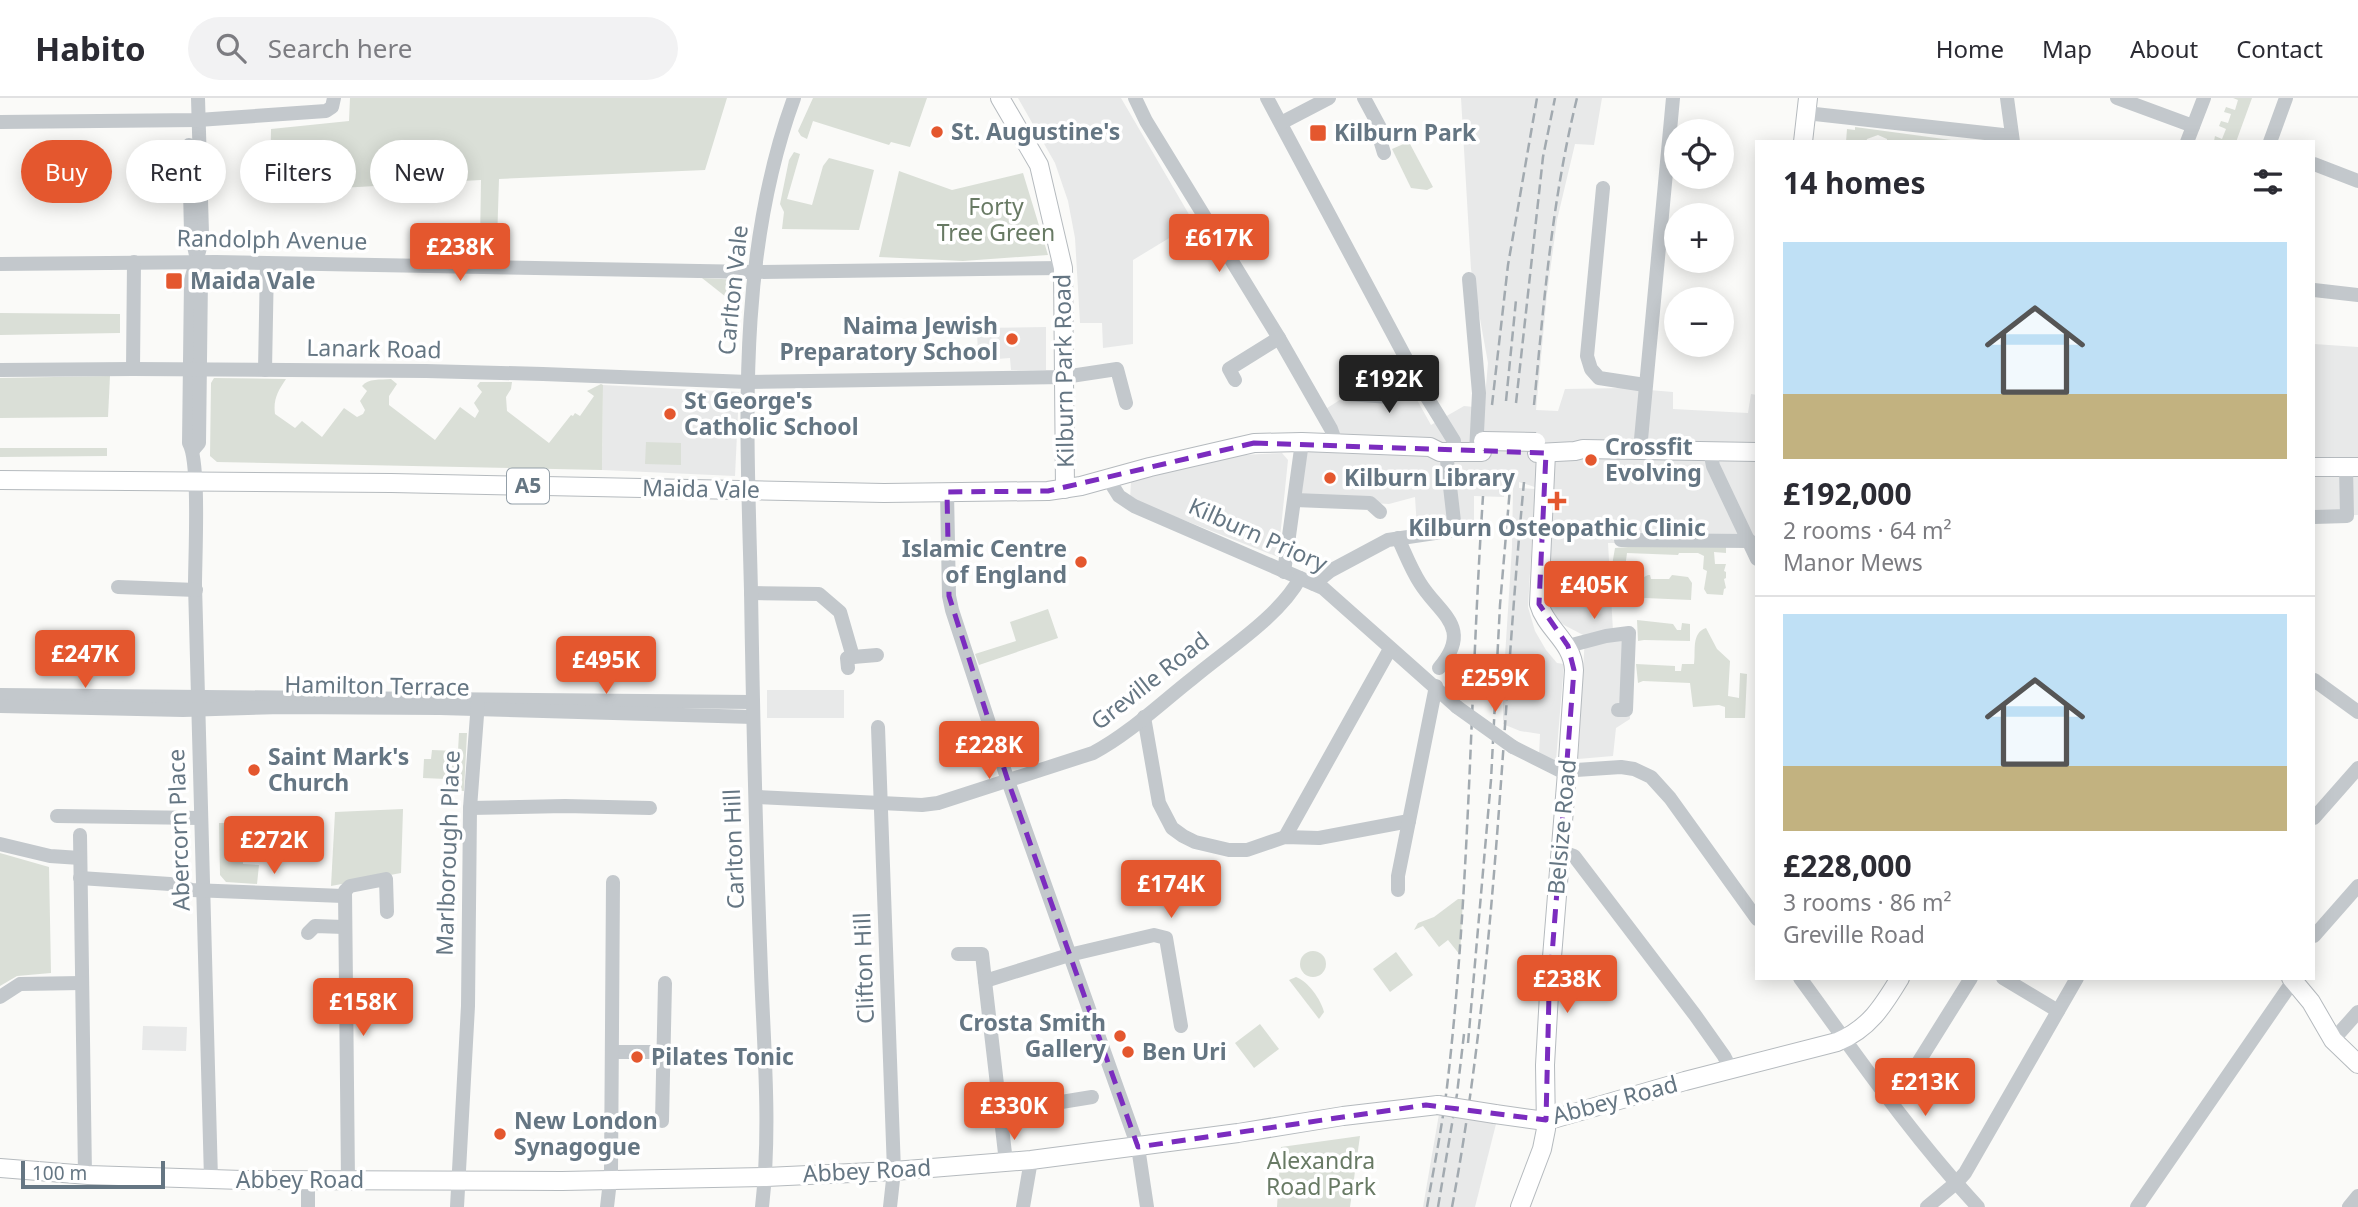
<!DOCTYPE html>
<meta charset="utf-8">
<style>
body{margin:0;font-family:"Noto Sans",sans-serif;background:#f2f2f3;color:#2b2b33;height:100vh;display:flex;flex-direction:column;font-size:26px;white-space:nowrap}
*{box-sizing:border-box;margin:0}
p{font-size:23px;color:#7c7c81}
.icon{flex:none;width:38px;height:38px;fill:none;stroke:currentColor;stroke-width:2;stroke-linecap:round;stroke-linejoin:round}
.map{position:relative;flex:1;overflow:hidden}
.details{position:absolute;left:1755px;top:42px;width:560px;height:840px;display:flex;flex-direction:column;background:#fff;border-radius:0px;box-shadow:0 4px 18px #0003}
.details>*{flex:none}
.guide{position:absolute;left:21px;top:42px;width:665px;height:63px;display:flex;gap:14px}
.tools{position:absolute;left:1664px;top:21px;display:grid;gap:14px}
.tools a{display:grid;place-items:center;width:70px;height:70px;border-radius:50%;background:#fff;box-shadow:0 4px 18px #0003;font-size:35px}
.scale{position:absolute;left:21px;bottom:18px;width:144px;box-sizing:border-box;padding-left:7px;border:4px solid #657683;border-top:0;font-size:19px;line-height:24px;white-space:nowrap;color:#657683;-webkit-text-stroke:5px #fff;paint-order:stroke}
.price{position:absolute;translate:-50% -60px;padding:0 16px;border-radius:7px;background:#e4572e;color:#fff;font-size:23px;line-height:46px;filter:drop-shadow(0 2px 4px #0008)}
.price::after{content:'';position:absolute;left:50%;top:42px;width:21px;height:16px;margin-left:-10px;background:inherit;clip-path:polygon(0 0,100% 0,50% 100%)}
.price.selected{background:#222;color:#fff}
ul{padding:0;list-style:none}
li{display:grid;align-content:center;gap:14px;height:371px;padding:0 28px}
li+li{border-top:2px solid #e1e1e2}
li span{display:grid;place-items:center;height:217px;border-radius:0px;color:#555}
li>.icon{margin-inline-start:auto}
span .icon{width:126px;height:126px;fill:#fffc;stroke-width:1}
li b{font-size:30px}
h2{display:flex;justify-content:space-between;align-items:center;height:84px;padding:0 28px;font-size:30px}
.chip{padding:0 24px;border-radius:32px;background:#fff;box-shadow:0 4px 18px #0003;font-size:24px;line-height:63px}
.chip.selected{background:#e4572e;color:#fff}
header{display:flex;align-items:center;gap:42px;box-sizing:border-box;height:98px;padding:0 35px;background:#fff;border-bottom:2px solid #e1e1e2}
header strong{font-size:33px}
nav{display:flex;gap:38px;margin-inline-start:auto;font-size:24px}
.search{width:490px;height:63px;background:#f2f2f3;display:flex;align-items:center;gap:18px;box-sizing:border-box;padding:0 24px;border-radius:38px;color:#7c7c81;font-size:26px}
.map>svg:first-child{display:block}
</style>
<header>
<strong>Habito</strong>
<div class="search"><svg class="icon" aria-label="search" viewBox="0 0 24 24"><circle cx="10" cy="10" r="6"/><path d="M15 15l6 6"/></svg>Search here</div>
<nav><a>Home</a><a>Map</a><a>About</a><a>Contact</a></nav>
</header>
<div class="map">
<svg width="2358" height="1109" viewBox="0 0 2358 1109">
<rect width="100%" height="100%" fill="#fafaf8"/>
<!-- built -->
<g fill="#e8e9e9">
<polygon points="1018,0 1121,0 1194,125 1133,162 1133,246 1103,250 1102,225 1080,225 1075,140 1068,103 1055,65"/>
<polygon points="1461,0 1602,0 1594,47 1575,46 1557,122 1547,196 1536,312 1558,313 1565,291 1625,290 1673,294 1673,311 1748,315 1751,296 1757,297 1757,446 1608,445 1613,533 1632,532 1630,621 1616,630 1613,658 1578,661 1585,538 1564,527 1547,513 1547,393 1519,384 1519,390 1535,391 1528,509 1535,533 1546,552 1557,565 1564,566 1556,662 1554,664 1539,658 1540,636 1520,633 1503,626 1503,590 1512,449 1513,390 1505,389 1504,399 1474,398 1474,437 1463,439 1460,422 1417,430 1415,399 1389,406 1301,401 1306,353 1351,356 1324,312 1346,298 1411,291 1431,327 1464,308 1484,310 1488,265 1471,171"/>
<polygon points="1046,229 1046,272 1011,272 1010,260 997,261 997,263 993,263 992,260 978,261 977,230"/>
<polygon points="2314,246 2358,249 2358,417 2314,418"/>
<polygon points="603,287 739,294 735,378 602,372"/>
<polygon points="1282,355 1288,362 1278,459 1130,401 1131,384 1177,369 1222,358"/>
<rect x="767" y="592" width="77" height="28"/>
<polygon points="143,928 187,929 186,953 142,952"/>
<polygon points="1439,1016 1496,1026 1475,1109 1423,1109"/>
</g>
<!-- green -->
<g fill="#dadfd7">
<polygon points="350,0 727,0 705,72 499,81 497,144 480,145 481,82 270,94 271,31 349,23"/>
<polygon points="813,0 927,0 910,49 891,44 889,47 813,23 807,41 801,38 798,33"/>
<polygon points="2233,0 2252,0 2236,44 2214,43 2215,38 2222,41 2226,31 2219,28 2221,23 2228,25 2231,16 2224,14 2226,9 2235,12 2238,2"/>
<polygon points="1855,29 1966,44 1887,44 1887,41 1878,37 1867,41 1866,44 1846,44 1847,31 1855,32"/>
<polygon points="1408,44 1410,46 1433,89 1427,92 1411,90 1392,51"/>
<polygon points="794,54 800,56 787,101 812,107 823,68 829,60 874,72 859,132 782,131 784,114 780,106 789,62"/>
<polygon points="899,73 952,92 1023,75 1048,157 963,163 879,159"/>
<polygon points="702,180 740,182 742,188 740,210"/>
<polygon points="0,215 120,216 120,235 0,237"/>
<polygon points="110,278 108,319 0,320 0,280"/>
<path d="M214,280L286,281C278,293 273,301 275,316L295,330L302,323L322,339L344,310L357,319L363,316L365,312L360,303L367,293L362,288C368,280 381,282 391,281L397,286L389,298V307L435,342L460,309L475,320L479,313L474,305L482,294L477,288L480,284H512L511,291L506,299L507,313L549,345L571,317L573,318L575,315L580,318L594,298L587,293L601,286L603,287L602,372L217,364L210,358L211,285Z"/>
<polygon points="646,344 681,345 681,367 645,366"/>
<polygon points="0,350 107,350 107,358 0,359"/>
<polygon points="1723,442 1726,446 1726,455 1714,454 1715,466 1726,466 1724,473 1726,474 1726,480 1724,481 1726,490 1724,491 1723,497 1707,496 1704,491 1707,473 1703,471 1704,458 1698,455 1679,455 1678,457 1627,455 1625,470 1611,473 1615,450"/>
<polygon points="1648,477 1650,477 1651,481 1669,481 1672,477 1688,479 1692,485 1691,502 1645,500 1639,502 1637,487 1642,480"/>
<polygon points="1048,511 1058,540 979,567 975,556 1016,543 1010,524"/>
<polygon points="1637,522 1673,526 1677,532 1681,532 1682,525 1690,526 1690,543 1644,542 1638,543"/>
<path d="M1706,530L1717,551L1730,563L1728,598L1739,600L1740,575L1747,576L1745,620H1725V609L1719,607L1693,609L1690,585L1643,583L1638,585L1636,566L1675,568V573H1681L1682,566H1694C1696,553 1691,535 1706,530Z"/>
<polygon points="459,635 467,635 464,693 446,692 446,681 423,680 424,661 431,661 432,652 458,653"/>
<polygon points="403,711 401,775 331,788 335,714"/>
<polygon points="219,725 242,725 243,766 259,767 257,786 226,784 220,777"/>
<polygon points="254,726 305,727 304,763 254,763"/>
<polygon points="0,755 49,769 51,875 17,878 0,888"/>
<polygon points="1458,801 1463,801 1460,857 1448,842 1439,849 1423,828 1414,832 1418,825 1434,819"/>
<circle cx="1313" cy="866" r="13"/>
<polygon points="1396,854 1413,877 1390,894 1373,871"/>
<path d="M1296,879C1308,883 1321,902 1324,914L1319,921L1289,882Z"/>
<polygon points="1260,926 1279,951 1254,970 1235,945"/>
<polygon points="1360,1038 1350,1109 1277,1109 1281,1049"/>
</g>
<g fill="none" stroke-linecap="round" stroke-linejoin="round">
<defs>
<g id="major">
<polyline points="1000,0 1039,67 1063,170 1065,391"/>
<polyline points="1803,44 1808,0"/>
<polyline points="1537,355 1575,353 1583,351 1757,354"/>
<polyline points="2314,369 2358,369"/>
<polyline points="0,382 391,385 884,395 1048,393 1081,388 1150,369 1254,345 1302,344 1430,349 1440,354 1482,354"/>
<polyline points="2291,880 2311,904 2333,942 2358,966"/>
<path d="M1495,1016L1538,1022L1553,1021L1685,983L1837,944C1869,931 1883,908 1900,880"/>
<polyline points="0,1070 88,1077 242,1082 562,1083 766,1079 894,1073 1031,1062 1238,1035 1343,1018 1438,1007"/>
<path d="M1520,1109L1542,1051L1546,1031L1545,967L1549,896L1568,662L1574,572C1573,544 1546,531 1539,506L1546,355"/>
</g>
</defs>
<!-- major casing -->
<use href="#major" stroke="#b5babe" stroke-width="20"/>
<!-- minor -->
<g stroke="#c3c8cc" stroke-width="14">
<path d="M198,0L202,135L201,146L191,182L189,345C200,364 195,459 195,487C199,685 207,883 211,1081"/>
<polyline points="1135,0 1146,23 1279,240 1331,331 1336,345"/>
<polyline points="1267,0 1425,296 1454,343"/>
<polyline points="1364,0 1385,39 1381,45 1384,55"/>
<polyline points="2007,0 2013,44"/>
<polyline points="2117,0 2193,28"/>
<polyline points="1806,15 2012,38"/>
<polyline points="0,24 198,22 326,13 332,9 334,0"/>
<polyline points="1281,25 1329,0"/>
<polyline points="2187,44 2204,0"/>
<polyline points="2270,44 2286,0"/>
<polyline points="189,47 191,135 201,179 199,345 193,352"/>
<polyline points="2314,66 2358,83"/>
<polyline points="1603,90 1587,258 1591,271 1599,280 1645,287"/>
<polyline points="0,166 216,164 753,174 1063,170"/>
<polyline points="1469,181 1479,295 1476,354"/>
<polyline points="2314,192 2358,197"/>
<polyline points="133,271 134,164"/>
<polyline points="0,272 133,271 426,273 543,276 748,284 1064,279 1117,271 1126,305"/>
<polyline points="265,272 267,165"/>
<polyline points="1235,282 1229,271 1279,240"/>
<polyline points="1348,296 1390,299 1420,286"/>
<polyline points="1640,352 1673,0"/>
<polyline points="1710,353 1713,368 1757,461"/>
<polyline points="1109,382 1119,398 1134,408 1323,490 1457,609"/>
<polyline points="947,394 949,498 952,512 1008,683 1138,1049 1147,1109"/>
<polyline points="1295,402 1370,405 1380,414"/>
<polyline points="2314,419 2347,418 2346,369"/>
<path d="M1398,440C1405,455 1411,471 1420,485C1439,516 1474,529 1439,570"/>
<polyline points="1621,442 1750,443"/>
<polyline points="1284,474 1302,344"/>
<polyline points="1314,486 1330,473 1388,442 1455,432 1446,354"/>
<polyline points="118,489 196,492"/>
<polyline points="751,495 819,496 840,514 853,559 847,560 848,570"/>
<polyline points="1568,548 1606,538 1629,535 1626,612 1618,612"/>
<polyline points="853,559 877,557"/>
<polyline points="2314,582 2358,614"/>
<polyline points="0,597 752,604"/>
<polyline points="0,608 183,612 282,609 440,610 753,619"/>
<polyline points="1144,619 1159,705 1172,730 1183,738 1195,744 1229,752 1247,752 1285,739 1319,740 1409,723"/>
<polyline points="878,629 894,1073 890,1109"/>
<polyline points="1513,649 1561,673 1621,669 1634,671 1651,679 1670,700 1757,821"/>
<path d="M757,699L922,707L938,705L1093,655C1129,636 1161,605 1193,580C1226,552 1280,518 1300,480"/>
<polyline points="470,710 565,708 650,710"/>
<polyline points="57,718 201,720"/>
<polyline points="2314,720 2358,670"/>
<polyline points="80,737 85,1077"/>
<polyline points="1285,739 1390,551"/>
<polyline points="0,746 50,758 80,760"/>
<polyline points="1560,753 1574,758 1695,917 1724,958 1731,972"/>
<polyline points="80,780 170,786 192,792 343,798"/>
<polyline points="1398,792 1398,778 1436,588"/>
<polyline points="308,835 315,828 344,829"/>
<polyline points="2314,838 2358,788"/>
<polyline points="958,856 982,856 985,883 1069,857 1154,837 1166,840 1181,928"/>
<path d="M1800,880C1857,958 1912,1038 1978,1109"/>
<polyline points="2003,880 2058,913"/>
<polyline points="985,883 1006,1064"/>
<polyline points="0,899 20,886 82,885"/>
<polyline points="2333,942 2358,914"/>
<polyline points="612,954 664,954"/>
<polyline points="1884,997 1911,976 1971,880"/>
<polyline points="1043,1007 1092,999"/>
<polyline points="662,1023 665,885"/>
<polyline points="348,1082 345,793 350,788 386,781 387,814"/>
<polyline points="308,1109 308,1082"/>
<polyline points="457,1109 468,908 470,710 478,604"/>
<polyline points="607,1109 611,1074 613,784"/>
<path d="M762,1109C771,1031 764,952 761,874C756,747 753,620 751,493C747,328 736,158 794,0"/>
<polyline points="1023,1109 1031,1062"/>
<polyline points="1927,1109 1956,1085 1965,1075 2077,880"/>
<polyline points="2137,1109 2293,883"/>
<polyline points="2349,1109 2358,1098"/>
</g>
<!-- major -->
<use href="#major" stroke="#fff" stroke-width="18"/>
<!-- rail -->
<g stroke="#a2aab0" stroke-width="2.5" stroke-dasharray="10 5" stroke-linecap="butt">
<polyline points="1506,303 1516,202"/>
<polyline points="1516,305 1543,59 1555,0"/>
<polyline points="1492,307 1508,167 1537,0"/>
<path d="M1534,307C1544,203 1552,101 1577,0"/>
<polyline points="1468,945 1491,682 1500,507 1510,390"/>
<path d="M1427,1109C1434,1069 1442,1029 1447,989C1470,793 1470,595 1483,398"/>
<polyline points="1438,1109 1457,996 1464,936"/>
<path d="M1452,1109C1497,869 1501,626 1524,384"/>
</g>
<defs>
<g id="major-bridge">
<polyline points="1483,343 1536,344"/>
<polyline points="1438,1007 1495,1016"/>
</g>
</defs>
<!-- major-bridge casing -->
<use href="#major-bridge" stroke="#b5babe" stroke-width="20" stroke-linecap="butt"/>
<!-- minor-bridge -->
<polyline stroke="#c3c8cc" stroke-width="14" points="1457,609 1513,649"/>
<!-- major-bridge -->
<use href="#major-bridge" stroke="#fff" stroke-width="18"/>
</g>
<!-- marked area -->
<path fill="none" stroke="#7b2cbf" stroke-width="5" stroke-dasharray="14 9" stroke-linejoin="round" d="M1254,345L1546,355L1539,506L1568,548L1574,572L1549,896L1546,1022L1426,1007L1138,1049L1008,683L949,498L947,394L1048,393Z"/>
<!-- markers -->
<g fill="#e4572e" stroke="#fff" stroke-width="2.5">
<circle cx="937" cy="34" r="7"/>
<rect x="1309" y="26" width="18" height="18" rx="3.5"/>
<rect x="165" y="174" width="18" height="18" rx="3.5"/>
<circle cx="1012" cy="241" r="7"/>
<circle cx="670" cy="316" r="7"/>
<circle cx="1591" cy="362" r="7"/>
<circle cx="1330" cy="380" r="7"/>
<path d="M1553.5 392.5h7v7h7v7h-7v7h-7v-7h-7v-7h7z"/>
<circle cx="1081" cy="464" r="7"/>
<circle cx="254" cy="672" r="7"/>
<circle cx="1120" cy="938" r="7"/>
<circle cx="1128" cy="954" r="7"/>
<circle cx="637" cy="959" r="7"/>
<circle cx="500" cy="1036" r="7"/>
</g>
<g text-anchor="middle" stroke-width="7" stroke-linejoin="round" paint-order="stroke">
<!-- shield labels -->
<rect fill="#fff" stroke="#939fa8" stroke-width="2" x="507" y="370.5" width="42" height="35" rx="5"/>
<g font-size="21" font-weight="bold" fill="#657683">
<text x="528" y="395">A5</text>
</g>
<!-- poi labels -->
<g font-size="23" font-weight="bold" fill="#657683" stroke="#fff" text-anchor="start">
<text x="951" y="42">St. Augustine's</text>
<text x="1334" y="43">Kilburn Park</text>
<text x="190" y="191">Maida Vale</text>
<text x="998" y="236" text-anchor="end">Naima Jewish<tspan x="998" dy="26">Preparatory School</tspan></text>
<text x="684" y="311">St George's<tspan x="684" dy="26">Catholic School</tspan></text>
<text x="1605" y="357">Crossfit<tspan x="1605" dy="26">Evolving</tspan></text>
<text x="1344" y="388">Kilburn Library</text>
<text x="1557" y="438" text-anchor="middle">Kilburn Osteopathic Clinic</text>
<text x="1067" y="459" text-anchor="end">Islamic Centre<tspan x="1067" dy="26">of England</tspan></text>
<text x="268" y="667">Saint Mark's<tspan x="268" dy="26">Church</tspan></text>
<text x="1106" y="933" text-anchor="end">Crosta Smith<tspan x="1106" dy="26">Gallery</tspan></text>
<text x="1142" y="962">Ben Uri</text>
<text x="651" y="967">Pilates Tonic</text>
<text x="514" y="1031">New London<tspan x="514" dy="26">Synagogue</tspan></text>
</g>
<!-- park labels -->
<g font-size="23" fill="#687a64" stroke="#fff">
<text x="996" y="117">Forty<tspan x="996" dy="26">Tree Green</tspan></text>
<text x="1321" y="1071">Alexandra<tspan x="1321" dy="26">Road Park</tspan></text>
</g>
<!-- street labels -->
<g font-size="23" fill="#657683" stroke="#fff">
<text transform="translate(272 142) rotate(1)" y="8">Randolph Avenue</text>
<text transform="translate(733 192) rotate(-84)" y="8">Carlton Vale</text>
<text transform="translate(374 251) rotate(1)" y="8">Lanark Road</text>
<text transform="translate(1064 273) rotate(-91)" y="8">Kilburn Park Road</text>
<text transform="translate(701 391) rotate(1)" y="8">Maida Vale</text>
<text transform="translate(1258 437) rotate(24)" y="8">Kilburn Priory</text>
<text transform="translate(1150 583) rotate(-38)" y="8">Greville Road</text>
<text transform="translate(377 588) rotate(1)" y="8">Hamilton Terrace</text>
<text transform="translate(1562 729) rotate(-85)" y="8">Belsize Road</text>
<text transform="translate(179 732) rotate(-92)" y="8">Abercorn Place</text>
<text transform="translate(734 751) rotate(-92)" y="8">Carlton Hill</text>
<text transform="translate(448 755) rotate(-88)" y="8">Marlborough Place</text>
<text transform="translate(864 870) rotate(-92)" y="8">Clifton Hill</text>
<text transform="translate(1615 1002) rotate(-15)" y="8">Abbey Road</text>
<text transform="translate(867 1073) rotate(-3)" y="8">Abbey Road</text>
<text x="300" y="1090">Abbey Road</text>
</g>
</g>
</svg>
<div class="tools">
<a><svg class="icon" aria-label="locate" viewBox="0 0 24 24"><circle cx="12" cy="12" r="6"/><path d="M12 2v4M12 18v4M2 12h4M18 12h4"/></svg></a>
<a>+</a>
<a>−</a>
</div>
<div class="scale">100 m</div>
<b class="price" style="left:1219px;top:176px">£617K</b>
<b class="price" style="left:460px;top:185px">£238K</b>
<b class="price selected" style="left:1389px;top:317px">£192K</b>
<b class="price" style="left:1594px;top:523px">£405K</b>
<b class="price" style="left:85px;top:592px">£247K</b>
<b class="price" style="left:606px;top:598px">£495K</b>
<b class="price" style="left:1495px;top:616px">£259K</b>
<b class="price" style="left:989px;top:683px">£228K</b>
<b class="price" style="left:274px;top:778px">£272K</b>
<b class="price" style="left:1171px;top:822px">£174K</b>
<b class="price" style="left:1567px;top:917px">£238K</b>
<b class="price" style="left:363px;top:940px">£158K</b>
<b class="price" style="left:1925px;top:1020px">£213K</b>
<b class="price" style="left:1014px;top:1044px">£330K</b>
<div class="guide">
<a class="chip selected">Buy</a>
<a class="chip">Rent</a>
<a class="chip">Filters</a>
<a class="chip">New</a>
</div>
<section class="details">
<h2>14 homes<svg class="icon" aria-label="filters" viewBox="0 0 24 24"><path d="M4 7h16M4 17h16"/><circle cx="9" cy="7" r="2"/><circle cx="15" cy="17" r="2"/></svg></h2>
<ul>
<li><span style="background:linear-gradient(#bfe0f5 70%,#c2b280 0)"><svg class="icon" aria-label="home" viewBox="0 0 24 24"><path d="M3 11l9-7 9 7M6 9v11h12V9"/></svg></span><div><b>£192,000</b><p>2 rooms · 64 m²</p><p>Manor Mews</p></div></li>
<li><span style="background:linear-gradient(#bfe0f5 70%,#c2b280 0)"><svg class="icon" aria-label="home" viewBox="0 0 24 24"><path d="M3 11l9-7 9 7M6 9v11h12V9"/></svg></span><div><b>£228,000</b><p>3 rooms · 86 m²</p><p>Greville Road</p></div></li>
</ul>
</section>
</div>
